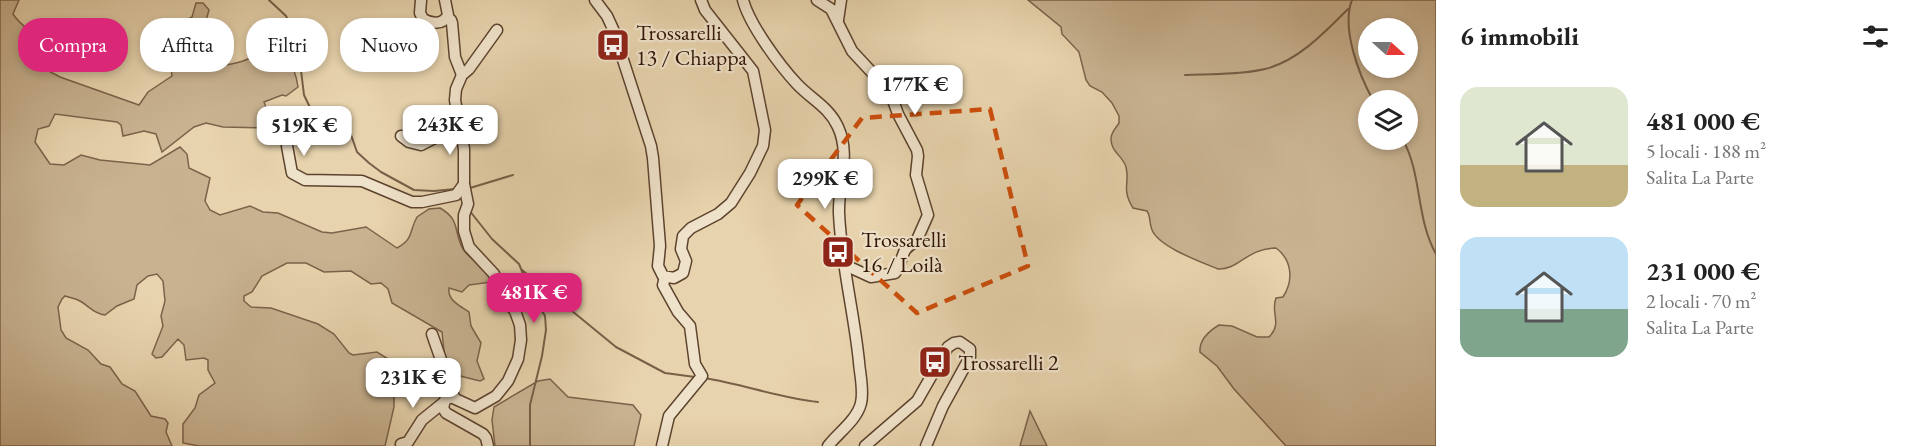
<!DOCTYPE html>
<html lang="it">
<meta charset="utf-8">
<style>
body{margin:0;font-family:"EB Garamond",serif;background:#f2f2f2;color:#222;height:100vh;display:flex;flex-direction:column;font-size:22px;white-space:nowrap}
*{box-sizing:border-box;margin:0}
p{font-size:20px;color:#767676}
.icon{flex:none;width:33px;height:33px;fill:none;stroke:currentColor;stroke-width:2;stroke-linecap:round;stroke-linejoin:round}
.map{position:relative;flex:1;overflow:hidden}
.panel{display:flex;flex-direction:column;background:#fff;width:480px}
.panel>*{flex:none}
.hud{position:absolute;left:18px;top:18px;width:570px;height:54px;display:flex;gap:12px}
.needle{width:39px;rotate:111deg}
.tools{position:absolute;left:1358px;top:18px;display:grid;gap:12px}
.tools a{display:grid;place-items:center;width:60px;height:60px;border-radius:50%;background:#fff;box-shadow:0 3px 9px #0003;font-size:30px}
.price{position:absolute;translate:-50% -51px;padding:0 14px;border-radius:12px;background:#fff;color:#222;font-size:20px;line-height:39px;filter:drop-shadow(0 2px 3px #0008)}
.price::after{content:'';position:absolute;left:50%;top:36px;width:18px;height:14px;margin-left:-9px;background:inherit;clip-path:polygon(0 0,100% 0,50% 100%)}
.price.on{background:#db2777;color:#fff}
ul{padding:0;list-style:none}
li{display:flex;align-items:center;gap:18px;height:150px;padding:0 24px}
li span{display:grid;place-items:center;flex:none;width:168px;height:120px;border-radius:18px;color:#555}
li>.icon{margin-inline-start:auto}
span .icon{width:72px;height:72px;fill:#fffc;stroke-width:1}
li b{font-size:26px}
h2{display:flex;justify-content:space-between;align-items:center;height:72px;padding:0 24px;font-size:26px}
.chip{padding:0 21px;border-radius:24px;background:#fff;box-shadow:0 3px 9px #0003;font-size:21px;line-height:54px}
.chip.on{background:#db2777;color:#fff}
main{display:flex;flex:1;min-height:0}
.map>svg:first-child{display:block}
</style>
<main>
<div class="map">
<svg width="1436" height="446" viewBox="0 0 1436 446">
<rect width="100%" height="100%" fill="#e7d3ad"/>
<filter id="stains"><feTurbulence type="fractalNoise" baseFrequency=".00333" numOctaves="4"/><feColorMatrix values="0 0 0 0 .2 0 0 0 0 .09 0 0 0 0 .02 0 0 0 .5 -.17"/></filter>
<radialGradient id="worn" r=".72"><stop offset=".6" stop-color="#630" stop-opacity="0"/><stop offset="1" stop-color="#630" stop-opacity=".3"/></radialGradient>
<!-- green -->
<g fill="#c8b290" stroke="#7c624a" stroke-width="1.5" fill-rule="evenodd">
<path d="M0,0H19L13,14C21,27 37,35 48,46L43,68L60,77L139,105L148,92L172,76C168,44 159,33 192,17L196,3H203L209,10C204,30 190,49 205,68C218,66 231,65 243,61C249,59 255,55 261,54C286,50 295,65 298,87L286,96L282,95L264,102L272,124L269,128L223,127L206,123L194,127L162,152L156,134L144,131L123,136L121,125L117,122L55,114L49,126L38,129L35,142L50,164L64,165L81,155L100,160L150,165L180,147L187,154L189,168L210,178L205,201L210,210L220,215L250,206L263,212L278,213L322,232L332,233L366,227L397,248C414,239 409,231 417,217L429,209L440,208C461,220 453,231 463,249C471,261 486,267 492,282L469,285L462,292L449,288C447,300 460,306 469,312L471,326L481,343L477,361L484,379L480,381L452,374L445,361L442,332L392,303L388,289L381,283L371,284L351,271L324,272L306,263H287L262,276L252,292L244,296V301L251,307L271,308L318,324L334,334L349,353L353,355L377,352L398,365L401,369L394,388V407L385,446H199L183,443V424L195,408L199,395L215,383L208,370V360L204,358L186,360L184,345L178,339L162,357L156,358L152,354L163,326L161,316L165,301L163,281L157,274L148,276L137,285L134,299L117,306L105,315C94,314 89,306 80,301C75,298 70,298 65,296L62,299L58,307L61,330L66,338L88,350L101,364L110,367L122,384L135,391L151,416L165,419L168,423L166,432L172,446H0Z"/>
<path d="M1028,0H1436V446H1286L1234,389L1217,366L1200,352C1199,339 1209,331 1219,325L1232,326L1257,337H1269C1283,323 1270,313 1276,298L1283,297C1294,280 1292,260 1276,248C1247,248 1239,270 1218,269C1201,262 1159,247 1152,230C1149,223 1151,217 1147,211L1133,208C1121,189 1130,184 1126,167C1123,156 1111,152 1111,139C1111,132 1116,128 1119,123V116L1112,103L1102,92L1090,86L1086,80L1079,52L1062,34L1061,27ZM1407,28V68H1368V28ZM1407,100V140H1368V100Z"/>
<polygon points="550,379 568,397 633,405 641,415 634,446 495,446 492,420 494,407 538,381"/>
<polygon points="1030,411 1047,446 1020,446"/>
</g>
<g fill="none" stroke-linecap="round" stroke-linejoin="round">
<!-- stream -->
<g stroke="#785f47" stroke-width="2">
<polyline points="269,0 286,16 297,38 304,95 315,118 325,124 338,124 350,132 357,152 369,163 381,172 414,190 434,191 455,189"/>
<path d="M1352,0C1341,28 1359,75 1373,100"/>
<path d="M1185,75C1211,74 1239,75 1265,69C1298,61 1325,32 1348,9"/>
<path d="M1403,140C1422,174 1416,219 1436,254"/>
<polyline points="470,188 513,175"/>
<polyline points="469,210 492,239 519,264 529,288 545,316 546,330 542,356 530,405 530,446"/>
<polyline points="522,270 616,347 665,373 695,377"/>
<path d="M704,378C743,384 779,398 818,402"/>
</g>
<defs>
<g id="minor">
<path d="M421,0L420,13L423,19C432,24 443,25 448,15L445,0"/>
<polyline points="595,0 607,16 613,29 651,146 653,158 660,246 658,266 663,276 674,278 683,273 686,261 681,249 683,236 691,228 718,214 731,203 750,173 763,146 765,130 753,71 705,10 701,0"/>
<path d="M743,0C749,24 780,66 797,84C811,99 829,107 838,127C851,155 838,184 839,213C841,263 854,312 859,362C860,375 864,391 861,403C857,420 838,433 828,446"/>
<path d="M817,0L831,9L852,51L890,92L898,114L917,150L918,156L916,175L928,215L916,242C899,249 905,259 895,273L871,277L845,265"/>
<polyline points="447,18 451,20 452,23 455,57 462,75"/>
<polyline points="838,20 841,0"/>
<polyline points="401,136 409,142 421,145 460,125"/>
<polyline points="287,146 292,173 305,180 362,181 412,202 422,202 456,195 464,184"/>
<polyline points="432,334 454,397"/>
<polyline points="401,444 408,442 422,420 443,403"/>
<polyline points="488,446 486,438 483,434 446,413 443,408 445,400 451,397 475,408 496,396 508,381 518,359 521,340 520,325 515,311 500,293 494,274 469,247 464,231 464,215 468,204 464,184 464,149 455,100 456,89 462,75 469,69 497,30"/>
<polyline points="662,446 669,416 702,376 695,364 690,326 678,312 663,285 665,277"/>
<polyline points="865,446 917,401 948,347 954,343 960,342 970,349 970,357 943,406 926,446"/>
</g>
</defs>
<!-- minor casing -->
<use href="#minor" stroke="#5d432e" stroke-width="13"/>
<!-- minor -->
<use href="#minor" stroke="#efe2ca" stroke-width="10"/>
</g>
<!-- marked area -->
<path fill="none" stroke="#cc4e0b" stroke-width="4.5" stroke-dasharray="12 8" stroke-linejoin="round" d="M990,109L1028,266L917,313L797,205L862,118Z"/>
<!-- icons -->
<defs>
<symbol id="bus-square" viewBox="-11 -11 22 22"><rect x="-9" y="-9" width="18" height="18" rx="4" fill="#8f2418" stroke="#efe2ca"/><path d="M-5-6H5V4H4V6H2V4H-2V6H-4V4H-5ZM-3.5-4V0h7V-4ZM-3.5 1.2v1.5H-2V1.2ZM2 1.2v1.5H3.5V1.2Z" fill="#fff"/></symbol>
</defs>
<g fill-rule="evenodd">
<use href="#bus-square" x="594" y="26" width="38" height="38"/>
<use href="#bus-square" x="819" y="233" width="38" height="38"/>
<use href="#bus-square" x="916" y="343" width="38" height="38"/>
</g>
<g text-anchor="middle" stroke-width="4.5" stroke-linejoin="round" paint-order="stroke">
<!-- poi labels -->
<g font-size="22" fill="#2f1304" stroke="#efe2ca" text-anchor="start">
<text x="636" y="40">Trossarelli<tspan x="636" dy="25">13 / Chiappa</tspan></text>
<text x="861" y="247">Trossarelli<tspan x="861" dy="25">16 / Loilà</tspan></text>
<text x="958" y="370">Trossarelli 2</text>
</g>
</g>
<rect width="100%" height="100%" filter="url(#stains)"/>
<rect width="100%" height="100%" fill="url(#worn)"/>
</svg>
<div class="tools">
<a><svg class="needle" viewBox="-14 -14 28 28"><path d="M0-13l5 13h-10z" fill="#e53935"/><path d="M0 13l5-13h-10z" fill="#767676"/></svg></a>
<a><svg class="icon" aria-label="layers" viewBox="0 0 24 24"><path d="M12 4l9 5-9 5-9-5zM3 14l9 5 9-5"/></svg></a>
</div>
<b class="price" style="left:915px;top:116px">177K €</b>
<b class="price" style="left:450px;top:156px">243K €</b>
<b class="price" style="left:304px;top:157px">519K €</b>
<b class="price" style="left:825px;top:210px">299K €</b>
<b class="price on" style="left:534px;top:324px">481K €</b>
<b class="price" style="left:413px;top:409px">231K €</b>
<div class="hud">
<a class="chip on">Compra</a>
<a class="chip">Affitta</a>
<a class="chip">Filtri</a>
<a class="chip">Nuovo</a>
</div>
</div>
<section class="panel">
<h2>6 immobili<svg class="icon" aria-label="filters" viewBox="0 0 24 24"><path d="M4 7h16M4 17h16"/><circle cx="9" cy="7" r="2"/><circle cx="15" cy="17" r="2"/></svg></h2>
<ul>
<li><span style="background:linear-gradient(#dfe7d0 65%,#c2b280 0)"><svg class="icon" aria-label="home" viewBox="0 0 24 24"><path d="M3 11l9-7 9 7M6 9v11h12V9"/></svg></span><div><b>481 000 €</b><p>5 locali · 188 m²</p><p>Salita La Parte</p></div></li>
<li><span style="background:linear-gradient(#bfe0f5 60%,#7fa58c 0)"><svg class="icon" aria-label="home" viewBox="0 0 24 24"><path d="M3 11l9-7 9 7M6 9v11h12V9"/></svg></span><div><b>231 000 €</b><p>2 locali · 70 m²</p><p>Salita La Parte</p></div></li>
</ul>
</section>
</main>
